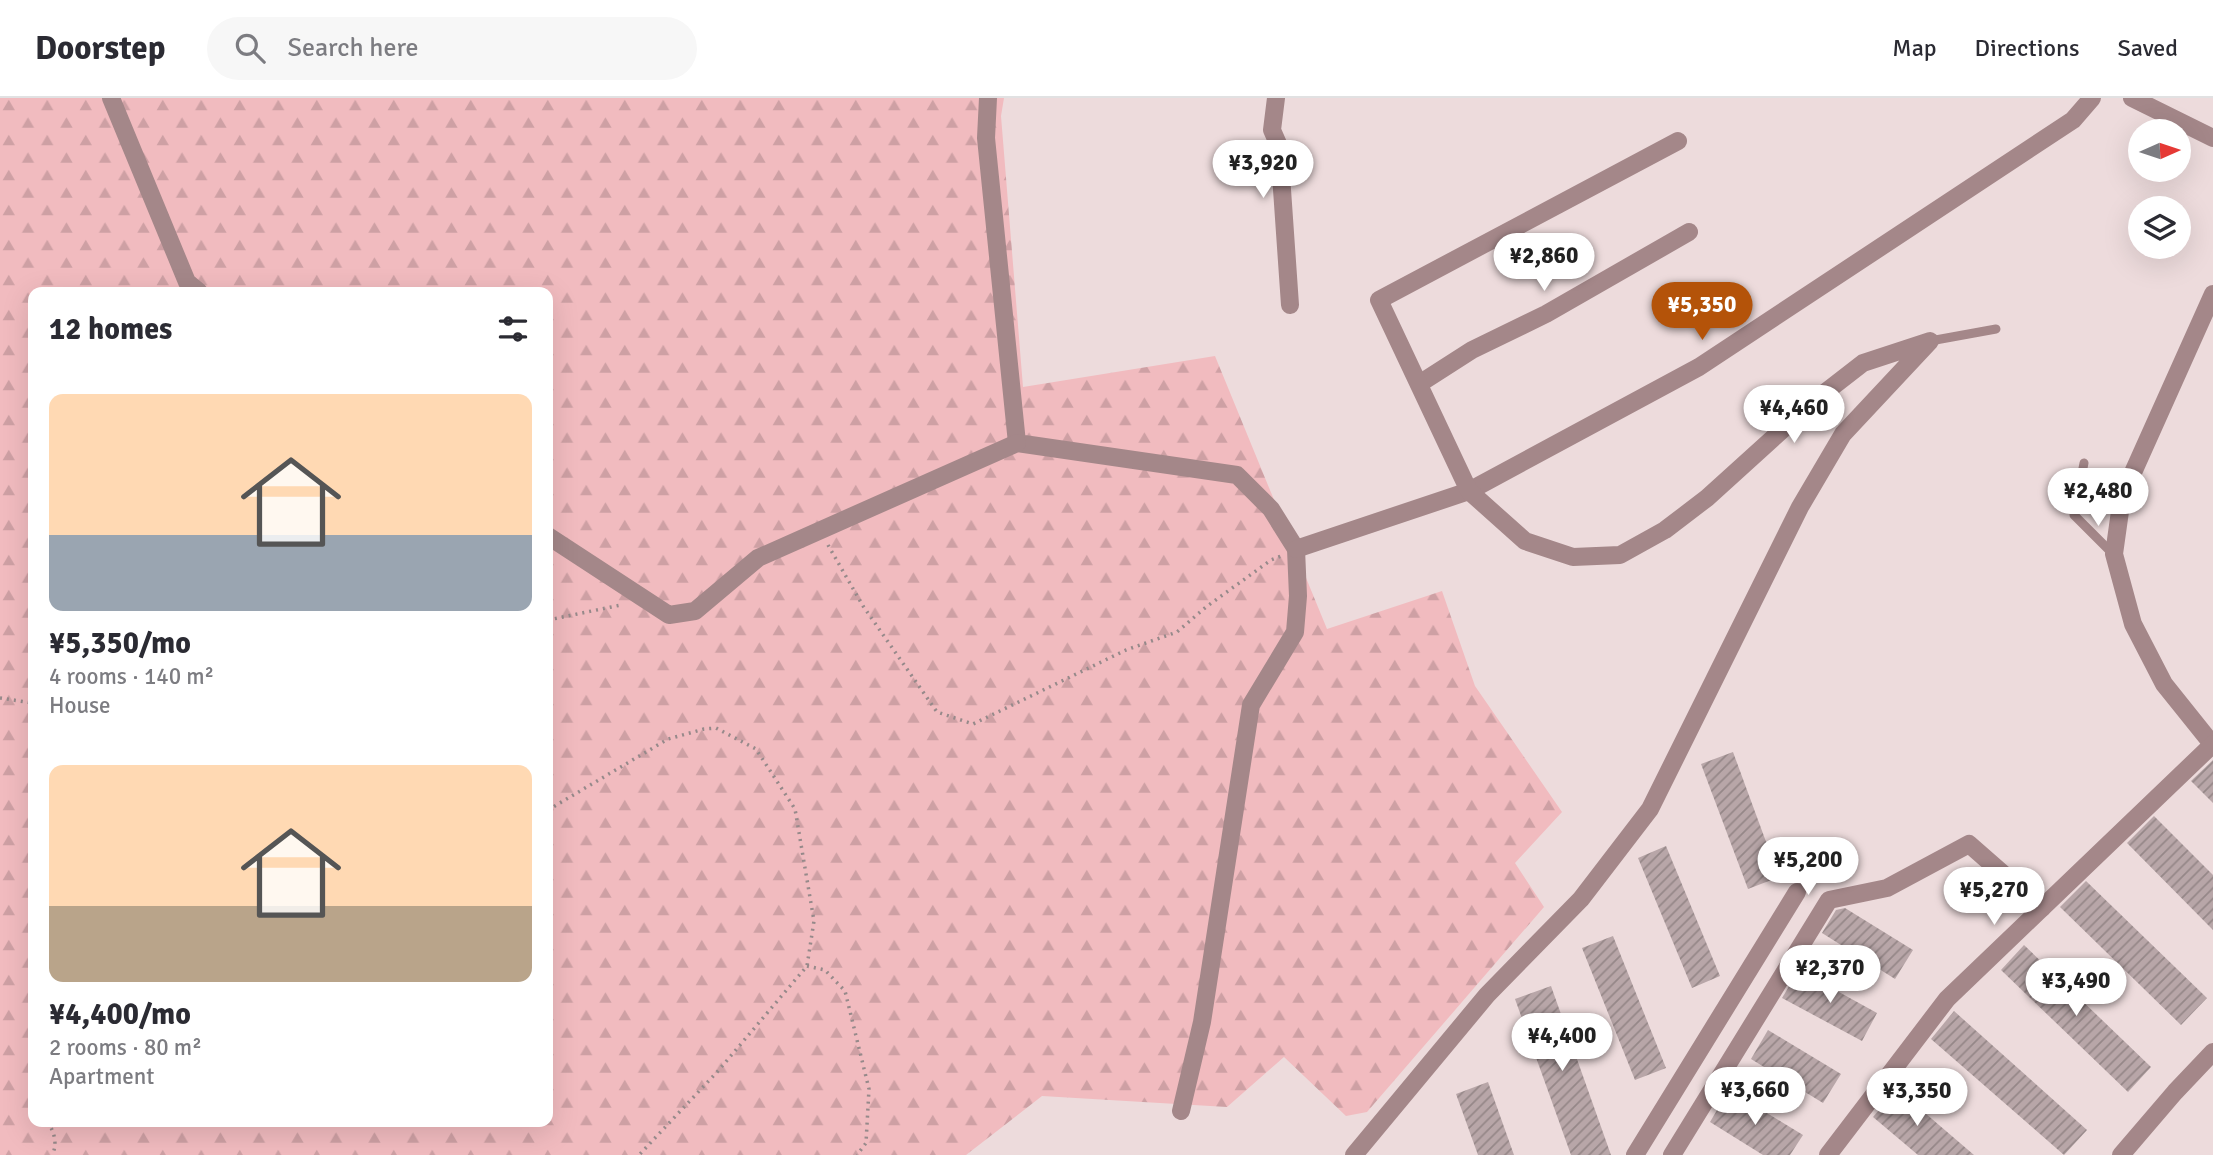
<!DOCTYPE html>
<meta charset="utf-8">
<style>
body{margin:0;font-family:Signika,sans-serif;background:#f7f7f7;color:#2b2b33;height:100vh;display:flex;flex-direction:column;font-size:26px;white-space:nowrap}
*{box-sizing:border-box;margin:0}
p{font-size:23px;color:#7c7c81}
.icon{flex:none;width:38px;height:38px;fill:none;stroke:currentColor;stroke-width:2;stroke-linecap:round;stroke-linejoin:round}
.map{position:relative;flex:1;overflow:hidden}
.drawer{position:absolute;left:28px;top:189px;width:525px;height:840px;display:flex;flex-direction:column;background:#fff;border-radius:14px;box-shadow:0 7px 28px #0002}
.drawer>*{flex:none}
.needle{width:46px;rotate:87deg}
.tools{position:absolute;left:2128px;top:21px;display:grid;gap:14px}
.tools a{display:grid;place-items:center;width:63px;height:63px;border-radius:50%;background:#fff;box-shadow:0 7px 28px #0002;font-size:35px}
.price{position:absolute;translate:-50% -60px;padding:0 16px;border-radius:24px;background:#fff;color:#222;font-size:23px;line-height:46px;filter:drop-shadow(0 2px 4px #0008)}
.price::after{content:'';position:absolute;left:50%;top:42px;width:21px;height:16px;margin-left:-10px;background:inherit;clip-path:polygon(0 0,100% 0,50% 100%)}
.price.on{background:#b45309;color:#fff}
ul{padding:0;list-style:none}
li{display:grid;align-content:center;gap:14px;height:371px;padding:0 21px}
li span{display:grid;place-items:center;height:217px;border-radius:14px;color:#555}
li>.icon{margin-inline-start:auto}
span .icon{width:126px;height:126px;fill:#fffc;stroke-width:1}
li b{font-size:30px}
h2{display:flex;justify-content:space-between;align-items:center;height:84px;padding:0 21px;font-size:30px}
header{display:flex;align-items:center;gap:42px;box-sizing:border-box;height:98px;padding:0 35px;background:#fff;border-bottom:2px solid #e1e1e2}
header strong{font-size:33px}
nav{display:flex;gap:38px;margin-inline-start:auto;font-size:24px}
.search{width:490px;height:63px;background:#f7f7f7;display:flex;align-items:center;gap:18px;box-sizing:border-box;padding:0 24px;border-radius:38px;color:#7c7c81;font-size:26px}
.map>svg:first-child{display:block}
</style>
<header>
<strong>Doorstep</strong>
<div class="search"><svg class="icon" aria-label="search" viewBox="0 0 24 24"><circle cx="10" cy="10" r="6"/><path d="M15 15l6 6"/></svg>Search here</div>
<nav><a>Map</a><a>Directions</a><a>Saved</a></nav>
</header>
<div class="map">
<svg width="2213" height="1057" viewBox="0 0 2213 1057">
<defs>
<pattern id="forest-firs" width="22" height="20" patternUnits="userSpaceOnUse" patternTransform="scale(1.75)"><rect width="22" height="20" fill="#f1bbbf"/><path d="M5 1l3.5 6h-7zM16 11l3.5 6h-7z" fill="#cea0a4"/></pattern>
<pattern id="building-hatch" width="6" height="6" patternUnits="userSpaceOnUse" patternTransform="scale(1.75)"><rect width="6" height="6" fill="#b8a6a8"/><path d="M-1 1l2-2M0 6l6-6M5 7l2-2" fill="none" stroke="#958788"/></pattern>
</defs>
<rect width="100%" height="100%" fill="#eddbdc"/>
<!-- forest -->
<path fill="url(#forest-firs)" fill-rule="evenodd" d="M0,0H1004L1001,18L1023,289L1215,258L1327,531L1442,493L1475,588L1562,714L1515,765L1544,809L1367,1014L1346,1018L1284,959L1227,1009L1042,998L966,1057H0ZM33,194H548V1024H33Z"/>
<!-- building -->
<g fill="url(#building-hatch)">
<polygon points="1733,654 1779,779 1748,791 1701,666"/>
<polygon points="2213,662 2213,705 2191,683"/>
<polygon points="2154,718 2213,777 2213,832 2127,745"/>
<polygon points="1666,748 1720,878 1692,890 1638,760"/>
<polygon points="2086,783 2207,900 2181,927 2060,809"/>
<polygon points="1845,810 1913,852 1895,881 1822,835 1836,812"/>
<polygon points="1613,838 1666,970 1635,982 1582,850"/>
<polygon points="2024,847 2151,969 2128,994 2001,872"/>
<polygon points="1799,872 1877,915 1862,943 1782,900"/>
<polygon points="1551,888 1611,1057 1571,1057 1515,901"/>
<polygon points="1954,913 2087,1032 2064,1057 1931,941"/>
<polygon points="1768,932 1841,976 1823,1005 1751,961"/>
<polygon points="1488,984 1514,1057 1478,1057 1456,996"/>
<polygon points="1897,991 1974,1057 1918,1057 1873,1019"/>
<polygon points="1729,992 1803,1037 1790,1057 1763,1057 1710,1024"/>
</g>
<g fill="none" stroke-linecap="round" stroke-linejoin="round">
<!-- path -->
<g stroke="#96898a" stroke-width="3.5" stroke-dasharray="2 5" stroke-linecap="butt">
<polyline points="828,447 863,508 937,614 973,626 1126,552 1177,534 1206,509 1271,462 1281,458"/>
<polyline points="548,522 621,507"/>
<polyline points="0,600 33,605"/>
<polyline points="548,712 668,641 704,631 716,630 756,651 795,711 814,823 807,868 718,973 639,1057"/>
<polyline points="807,868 825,872 845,893 869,991 866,1045 857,1057"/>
<path d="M48,1024C54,1034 58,1046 52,1057"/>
</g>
<!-- lane -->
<g stroke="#a48789" stroke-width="9">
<polyline points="1930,243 1996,231"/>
<polyline points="2084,365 2074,417 2112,455"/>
</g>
<!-- street -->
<g stroke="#a48789" stroke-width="18">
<polyline points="111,0 187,184 199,194"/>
<polyline points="988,0 986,40 1017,345 1237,377 1271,411 1296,451 1298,498 1295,534 1251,607 1202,924 1181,1013"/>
<polyline points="1276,0 1272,32 1279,48 1290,207"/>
<polyline points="2132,0 2213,40"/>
<polyline points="2213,196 2122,399 2114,456 2133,526 2164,586 2213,647"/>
<polyline points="1419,286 1472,252 1546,216 1689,134"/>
<polyline points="548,438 669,517 695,513 758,460 1017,345"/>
<polyline points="1296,451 1469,393 1699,269 2073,22 2092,0"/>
<polyline points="1354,1057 1487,897 1581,801 1650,711 1800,409 1843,336 1930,243 1863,265 1814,303 1707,400 1665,432 1620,457 1573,459 1525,443 1469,393 1379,202 1678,43"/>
<polyline points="1635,1057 1797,794"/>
<polyline points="1672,1057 1829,802 1887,790 1969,746 2042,810"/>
<polyline points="1828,1057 1947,901 2213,646"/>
<polyline points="2121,1057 2175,994 2213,954"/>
</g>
</g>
</svg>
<div class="tools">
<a><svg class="needle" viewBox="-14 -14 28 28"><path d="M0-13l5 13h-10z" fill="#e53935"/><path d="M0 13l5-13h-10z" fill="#7c7c81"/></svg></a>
<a><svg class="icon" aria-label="layers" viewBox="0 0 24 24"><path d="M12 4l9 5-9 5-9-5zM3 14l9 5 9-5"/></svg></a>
</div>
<b class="price" style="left:1263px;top:102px">¥3,920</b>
<b class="price" style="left:1544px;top:195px">¥2,860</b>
<b class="price on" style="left:1702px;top:244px">¥5,350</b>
<b class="price" style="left:1794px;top:347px">¥4,460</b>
<b class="price" style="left:2098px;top:430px">¥2,480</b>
<b class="price" style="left:1808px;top:799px">¥5,200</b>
<b class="price" style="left:1994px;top:829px">¥5,270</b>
<b class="price" style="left:1830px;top:907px">¥2,370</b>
<b class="price" style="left:2076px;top:920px">¥3,490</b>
<b class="price" style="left:1562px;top:975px">¥4,400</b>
<b class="price" style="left:1755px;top:1029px">¥3,660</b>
<b class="price" style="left:1917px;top:1030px">¥3,350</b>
<section class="drawer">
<h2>12 homes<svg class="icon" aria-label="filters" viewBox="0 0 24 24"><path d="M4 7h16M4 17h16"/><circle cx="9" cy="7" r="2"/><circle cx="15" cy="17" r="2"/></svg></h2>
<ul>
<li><span style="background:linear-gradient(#ffd9b3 65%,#9aa5b1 0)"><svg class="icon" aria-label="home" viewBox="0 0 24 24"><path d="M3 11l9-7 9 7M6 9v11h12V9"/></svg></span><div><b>¥5,350/mo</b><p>4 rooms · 140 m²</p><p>House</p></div></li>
<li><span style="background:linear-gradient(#ffd9b3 65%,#b9a48a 0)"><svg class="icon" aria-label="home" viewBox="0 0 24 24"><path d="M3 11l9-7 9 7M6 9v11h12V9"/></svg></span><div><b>¥4,400/mo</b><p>2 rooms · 80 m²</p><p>Apartment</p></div></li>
</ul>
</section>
</div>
